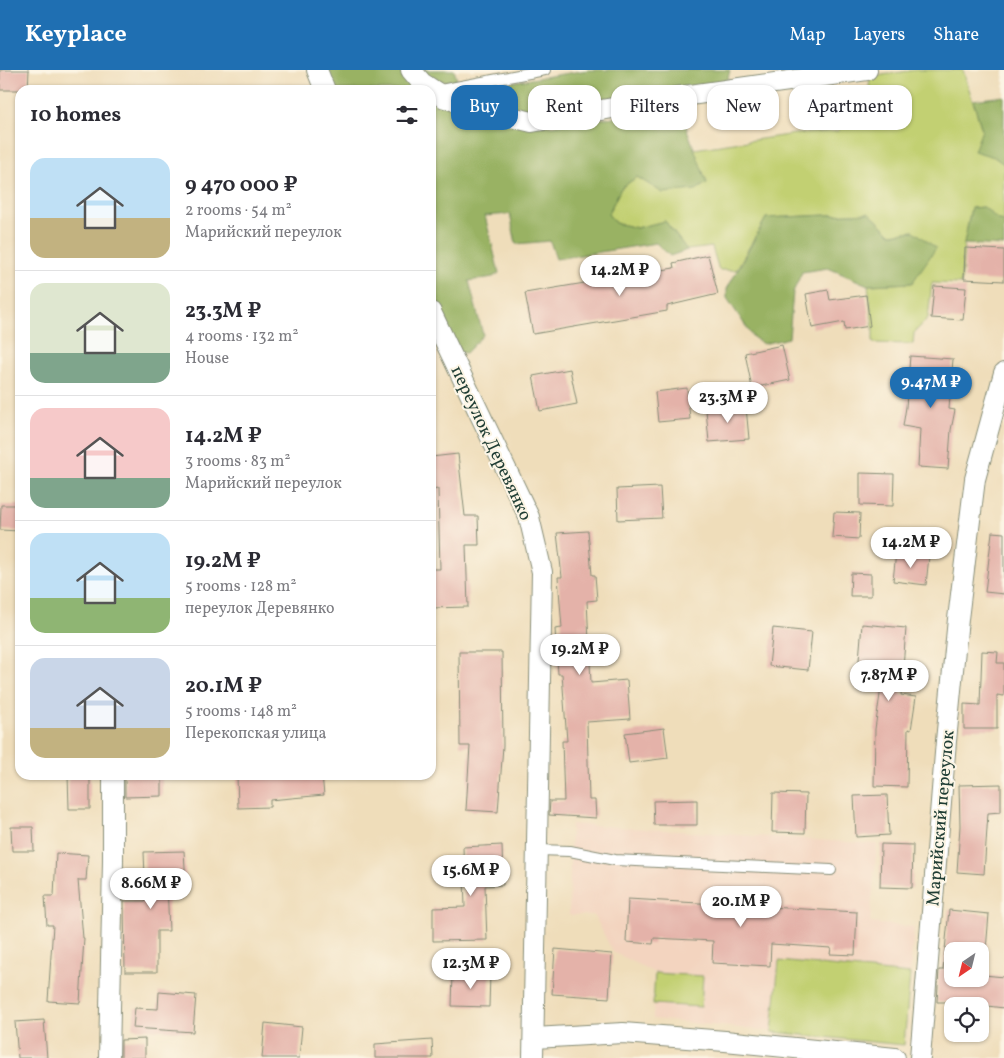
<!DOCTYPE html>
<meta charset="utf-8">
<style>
body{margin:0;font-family:Vollkorn,serif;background:#f7f7f7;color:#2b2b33;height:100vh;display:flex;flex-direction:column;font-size:19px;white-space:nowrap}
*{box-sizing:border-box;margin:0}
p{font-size:16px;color:#7c7c81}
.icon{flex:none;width:28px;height:28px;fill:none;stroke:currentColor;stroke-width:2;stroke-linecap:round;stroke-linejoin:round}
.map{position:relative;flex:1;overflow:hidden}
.drawer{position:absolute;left:15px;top:15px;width:421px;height:695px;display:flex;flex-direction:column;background:#fff;border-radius:15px;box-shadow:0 1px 4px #0004}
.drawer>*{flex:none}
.banner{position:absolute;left:451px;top:15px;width:475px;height:45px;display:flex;gap:10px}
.needle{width:32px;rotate:215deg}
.tools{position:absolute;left:944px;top:872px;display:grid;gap:10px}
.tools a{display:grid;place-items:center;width:45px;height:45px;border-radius:10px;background:#fff;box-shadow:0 1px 4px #0004;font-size:25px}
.price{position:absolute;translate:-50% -42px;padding:0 11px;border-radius:18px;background:#fff;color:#222;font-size:16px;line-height:32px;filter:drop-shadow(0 1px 2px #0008)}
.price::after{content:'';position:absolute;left:50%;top:30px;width:15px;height:11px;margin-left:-8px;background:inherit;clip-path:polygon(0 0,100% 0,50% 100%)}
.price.on{background:#1f6fb2;color:#fff}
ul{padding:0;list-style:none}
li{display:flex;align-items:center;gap:15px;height:125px;padding:0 15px}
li+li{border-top:1px solid #e1e1e2}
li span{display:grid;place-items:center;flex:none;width:140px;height:100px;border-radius:15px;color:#555}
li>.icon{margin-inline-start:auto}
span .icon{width:60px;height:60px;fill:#fffc;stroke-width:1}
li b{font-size:21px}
h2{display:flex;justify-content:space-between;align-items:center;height:60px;padding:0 15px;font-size:21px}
.tag{padding:0 18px;border-radius:15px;background:#fff;box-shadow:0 1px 4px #0004;font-size:18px;line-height:45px}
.tag.on{background:#1f6fb2;color:#fff}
header{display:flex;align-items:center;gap:30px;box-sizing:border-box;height:70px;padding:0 25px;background:#1f6fb2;color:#fff}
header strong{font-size:24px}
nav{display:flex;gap:28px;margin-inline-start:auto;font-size:18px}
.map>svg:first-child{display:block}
</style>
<header>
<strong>Keyplace</strong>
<nav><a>Map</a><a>Layers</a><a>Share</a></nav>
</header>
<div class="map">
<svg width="1004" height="988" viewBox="0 0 1004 988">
<rect width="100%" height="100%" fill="#fcf5e5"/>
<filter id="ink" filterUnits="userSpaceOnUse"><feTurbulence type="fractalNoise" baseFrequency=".02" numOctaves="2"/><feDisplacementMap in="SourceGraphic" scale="10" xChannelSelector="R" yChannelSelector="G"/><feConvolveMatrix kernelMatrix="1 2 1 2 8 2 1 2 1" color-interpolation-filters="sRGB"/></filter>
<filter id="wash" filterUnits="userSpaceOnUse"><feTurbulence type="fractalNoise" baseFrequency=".0096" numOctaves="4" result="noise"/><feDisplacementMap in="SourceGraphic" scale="20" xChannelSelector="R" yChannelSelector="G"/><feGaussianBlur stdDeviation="1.12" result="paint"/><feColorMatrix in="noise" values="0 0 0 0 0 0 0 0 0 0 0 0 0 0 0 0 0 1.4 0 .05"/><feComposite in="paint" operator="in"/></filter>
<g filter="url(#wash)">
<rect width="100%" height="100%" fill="#efddba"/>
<!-- built -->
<polygon fill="#f3d4bf" points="571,754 877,774 870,853 914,857 904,975 653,949 655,903 613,882 594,845 569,845"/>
<!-- green -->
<g fill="#c2d072" stroke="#708653">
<polygon points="915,0 963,0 982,60 994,87 1004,94 1004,151 998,150 984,137 971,138 964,174 961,214 932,213 928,248 914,263 913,274 873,273 873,257 868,215 912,213 914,161 891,164 869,143 766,148 736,200 719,200 712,177 687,180 665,151 637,158 615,153 608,144 621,118 637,107 663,123 707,113 694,79 795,64 839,61 840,36 868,29 870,7"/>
<polygon points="779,891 910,904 904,975 772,962"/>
<polygon points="655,903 703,906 701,937 653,934"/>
</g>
<!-- forest -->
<g fill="#99b264" stroke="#5c784c">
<polygon points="326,0 402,0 417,20 335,20"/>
<path d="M423,0H454L457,10C442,13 434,12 423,0Z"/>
<polygon points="588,0 730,0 727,12 535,43 481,30 476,27 475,22 480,17"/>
<polygon points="1004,26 1004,94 994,87 974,81 982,60 973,30"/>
<polygon points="431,28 549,56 679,38 707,113 696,120 663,123 637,107 621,118 608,144 615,153 637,158 665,151 687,180 670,186 656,173 556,189 550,171 516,174 510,144 485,146 499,203 493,207 469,211 483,265 466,283 456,282 431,229"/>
<polygon points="984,137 998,150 1004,151 1004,176 964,174 971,138"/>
<polygon points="869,143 891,164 914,161 936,178 912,213 868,215 828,198 802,202 793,222 789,268 763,274 753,267 727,228 727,219 766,148"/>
</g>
<g id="blocks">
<!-- building -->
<g fill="#e4b2a9" fill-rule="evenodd">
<polygon points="0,0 29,0 28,20 0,20"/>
<polygon points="965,178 1004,180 1004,211 964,209"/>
<polygon points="708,185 718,224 667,236 667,241 533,264 525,223 674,198 673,193"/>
<polygon points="934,216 966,218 963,250 931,248"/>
<polygon points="828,220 830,230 866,225 870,256 845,260 844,252 812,258 806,224"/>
<polygon points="782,275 790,310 752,318 745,283"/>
<polygon points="910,286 953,289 949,339 955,340 951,360 948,399 918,397 920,359 903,356 906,337"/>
<polygon points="570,299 577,334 540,341 533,306"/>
<polygon points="687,318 690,349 658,352 655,322"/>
<polygon points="746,337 749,369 709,372 706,340"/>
<polygon points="458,384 465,446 478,446 479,475 466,475 468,537 431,538 431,499 440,499 438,419 431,420 431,387"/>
<polygon points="860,403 894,404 893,436 860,435"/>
<polygon points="660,417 662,448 618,450 617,419"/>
<polygon points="1,435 20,435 20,461 0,460"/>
<polygon points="834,442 860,443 859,469 832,467"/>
<polygon points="588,461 592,505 595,505 597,530 587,531 591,613 627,610 630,649 587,652 589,730 595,730 596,748 549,745 550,731 564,731 562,671 567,671 562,604 558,604 555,559 562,558 558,507 562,507 557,463"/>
<polygon points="992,462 1004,463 1004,524 985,522"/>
<polygon points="896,482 929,486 926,515 893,511"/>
<polygon points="851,503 871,504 871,526 850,526"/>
<polygon points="862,554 906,558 901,625 916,627 911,660 908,659 907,717 874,716 875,659 883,604 858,602"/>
<polygon points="773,558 812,562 808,600 769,596"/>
<polygon points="982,581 998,582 997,593 1004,593 1004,626 997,625 997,659 964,659 964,634 980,635"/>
<polygon points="459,582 502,582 503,676 498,742 466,740 470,676 460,676"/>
<polygon points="664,658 668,688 629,693 625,663"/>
<polygon points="68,705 90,705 90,739 69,739"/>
<polygon points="125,705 162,705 162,726 125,727"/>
<polygon points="237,705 322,705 324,725 270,730 270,737 238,738"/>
<polygon points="1001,714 1001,742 988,743 984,804 957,802 960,756 959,715"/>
<polygon points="773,723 806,724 805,763 772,762"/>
<polygon points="887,725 889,765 856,767 854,726"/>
<polygon points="697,730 697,755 654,755 653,731"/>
<polygon points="11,757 33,757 34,781 12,781"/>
<polygon points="881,774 913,775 912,818 880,817"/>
<polygon points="502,775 503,815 485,816 487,870 433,871 433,838 465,837 463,777"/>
<polygon points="184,781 186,814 167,814 169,861 157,861 157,902 125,902 124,831 146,831 144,782"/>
<polygon points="56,783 88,785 86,810 78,810 83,868 84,868 80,933 48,931 53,855 47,855 45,826 54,826"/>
<polygon points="628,829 857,842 855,885 830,884 831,878 771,874 770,896 712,893 713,871 654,868 653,874 626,872"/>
<path d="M949,840L989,844L984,905L1004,907V938L979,935V932H937L939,900H943ZM952,881H980V909H952Z"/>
<polygon points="555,879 612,884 609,928 552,924"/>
<polygon points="453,903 490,904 489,937 452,936"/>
<polygon points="159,922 196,925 193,962 133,958 135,938 158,939"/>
<polygon points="44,950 47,988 18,988 15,952"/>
<polygon points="265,953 302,957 299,988 262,988"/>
<polygon points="145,969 145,988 121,988 121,970"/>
<polygon points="432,970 433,988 375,988 375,974"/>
</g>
</g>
</g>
<g filter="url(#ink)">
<use href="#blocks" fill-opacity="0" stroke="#878d77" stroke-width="1"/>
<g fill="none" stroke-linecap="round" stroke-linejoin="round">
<defs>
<g id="lane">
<polyline points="435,21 545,0"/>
<polyline points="538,780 570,781 615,790 831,800"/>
</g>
<g id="street">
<polyline points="317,0 325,20"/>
<polyline points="411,0 422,13 445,28 494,43 532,52 676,27 867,0"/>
<polyline points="431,242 529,447 542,502 533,988"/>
<polyline points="534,968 623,963 725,971 895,988"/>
<polyline points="109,988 113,791 113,705"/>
<polyline points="920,988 946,671 958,549 975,409 1004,303"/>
</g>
</defs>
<!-- lane casing -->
<use href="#lane" stroke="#878d77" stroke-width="12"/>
<!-- street casing -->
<use href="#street" stroke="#878d77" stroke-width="22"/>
<!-- lane -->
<use href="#lane" stroke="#fff" stroke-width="10"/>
<!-- street -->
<use href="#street" stroke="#fff" stroke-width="20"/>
</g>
</g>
<g text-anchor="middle" stroke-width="4" stroke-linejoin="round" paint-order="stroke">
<!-- street labels -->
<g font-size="18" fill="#1f3d34" stroke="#fcf5e5">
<text transform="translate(492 373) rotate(65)" y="6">переулок Деревянко</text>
<text transform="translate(940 748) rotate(-85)" y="6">Марийский переулок</text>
</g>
</g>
</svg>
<div class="tools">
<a><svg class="needle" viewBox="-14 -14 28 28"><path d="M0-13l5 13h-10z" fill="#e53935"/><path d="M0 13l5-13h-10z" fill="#7c7c81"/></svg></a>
<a><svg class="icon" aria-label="locate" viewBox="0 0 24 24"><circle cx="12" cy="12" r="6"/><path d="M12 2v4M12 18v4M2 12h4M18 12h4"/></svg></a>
</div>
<b class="price" style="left:620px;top:227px">14.2M ₽</b>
<b class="price on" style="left:931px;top:339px">9.47M ₽</b>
<b class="price" style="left:728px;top:354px">23.3M ₽</b>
<b class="price" style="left:911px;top:499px">14.2M ₽</b>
<b class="price" style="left:580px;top:606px">19.2M ₽</b>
<b class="price" style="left:889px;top:632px">7.87M ₽</b>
<b class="price" style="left:471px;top:827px">15.6M ₽</b>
<b class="price" style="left:151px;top:840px">8.66M ₽</b>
<b class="price" style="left:741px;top:858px">20.1M ₽</b>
<b class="price" style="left:471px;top:920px">12.3M ₽</b>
<div class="banner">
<a class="tag on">Buy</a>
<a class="tag">Rent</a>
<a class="tag">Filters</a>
<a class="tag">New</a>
<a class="tag">Apartment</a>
</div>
<section class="drawer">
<h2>10 homes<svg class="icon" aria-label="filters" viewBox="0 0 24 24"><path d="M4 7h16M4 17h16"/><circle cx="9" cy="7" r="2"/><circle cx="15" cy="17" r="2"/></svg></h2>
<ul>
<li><span style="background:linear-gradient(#bfe0f5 60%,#c2b280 0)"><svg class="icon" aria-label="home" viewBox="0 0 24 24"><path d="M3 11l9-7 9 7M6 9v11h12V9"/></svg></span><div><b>9 470 000 ₽</b><p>2 rooms · 54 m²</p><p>Марийский переулок</p></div></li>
<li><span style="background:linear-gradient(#dfe7d0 70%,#7fa58c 0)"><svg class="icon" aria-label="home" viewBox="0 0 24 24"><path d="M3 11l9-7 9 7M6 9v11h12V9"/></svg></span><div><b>23.3M ₽</b><p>4 rooms · 132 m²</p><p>House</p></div></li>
<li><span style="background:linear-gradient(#f6c9c9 70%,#7fa58c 0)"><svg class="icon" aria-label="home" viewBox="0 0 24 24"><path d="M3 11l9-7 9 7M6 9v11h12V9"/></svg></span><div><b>14.2M ₽</b><p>3 rooms · 83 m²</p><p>Марийский переулок</p></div></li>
<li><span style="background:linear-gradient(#bfe0f5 65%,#8fb573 0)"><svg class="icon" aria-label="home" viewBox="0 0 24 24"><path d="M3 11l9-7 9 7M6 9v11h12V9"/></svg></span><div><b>19.2M ₽</b><p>5 rooms · 128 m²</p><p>переулок Деревянко</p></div></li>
<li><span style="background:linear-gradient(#c9d6e8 70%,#c2b280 0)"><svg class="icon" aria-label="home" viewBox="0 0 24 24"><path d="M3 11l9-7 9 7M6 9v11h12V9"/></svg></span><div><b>20.1M ₽</b><p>5 rooms · 148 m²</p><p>Перекопская улица</p></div></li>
</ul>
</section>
</div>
